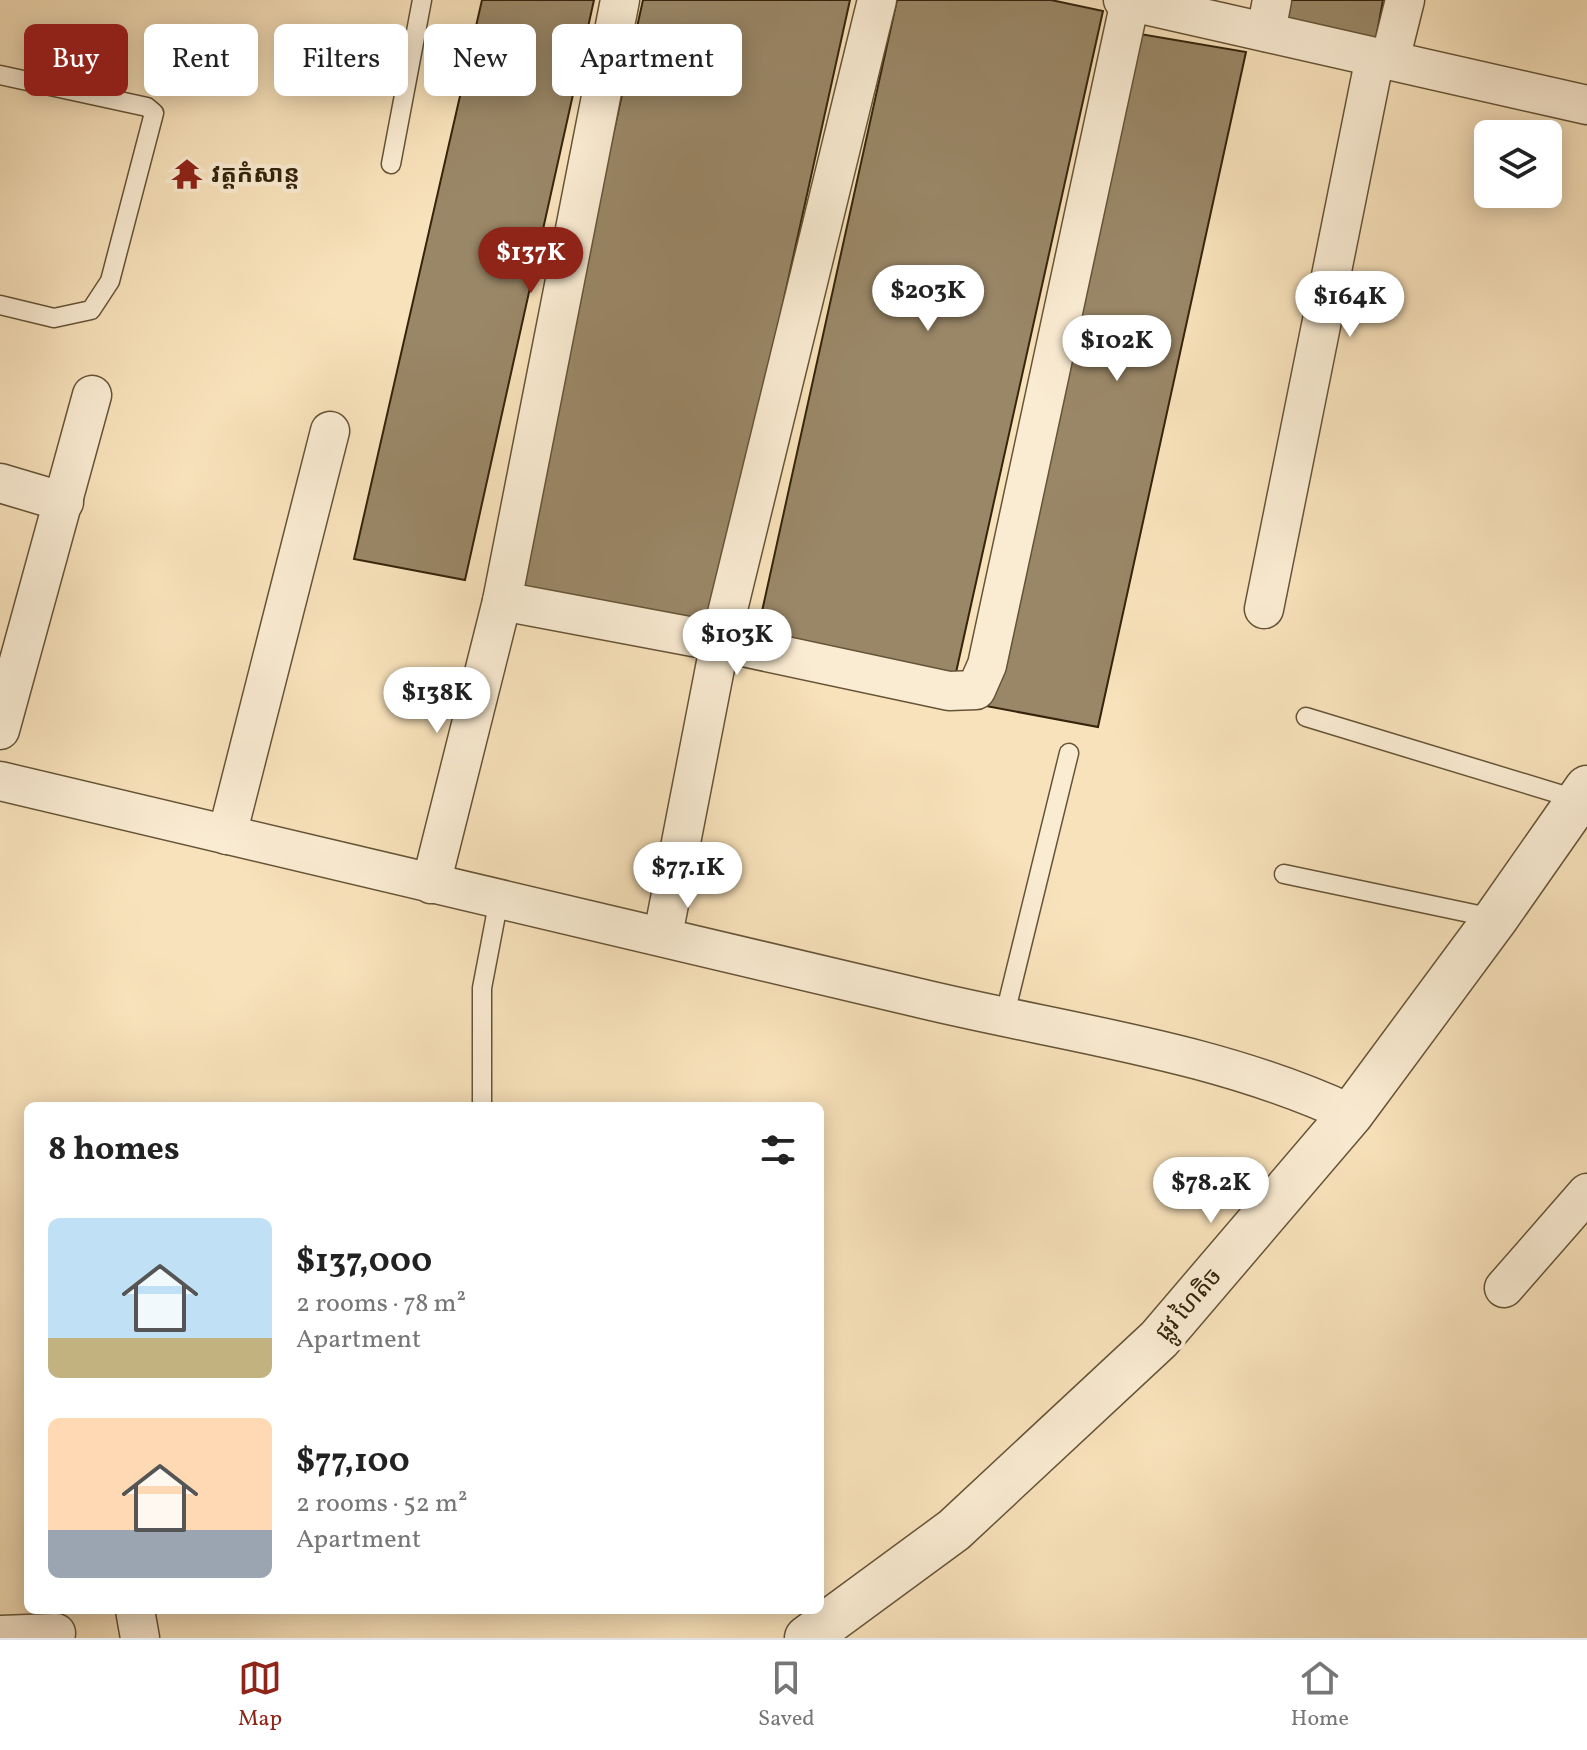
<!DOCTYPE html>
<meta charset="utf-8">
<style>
body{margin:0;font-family:Vollkorn,"Noto Sans Khmer",serif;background:#f2f2f2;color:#222;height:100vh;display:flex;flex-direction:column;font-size:30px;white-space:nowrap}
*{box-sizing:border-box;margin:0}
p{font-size:26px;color:#767676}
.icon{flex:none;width:44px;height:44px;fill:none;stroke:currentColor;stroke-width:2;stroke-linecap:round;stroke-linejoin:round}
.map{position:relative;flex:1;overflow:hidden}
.panel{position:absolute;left:24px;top:1102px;width:800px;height:512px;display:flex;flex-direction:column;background:#fff;border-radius:12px;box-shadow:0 4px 20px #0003}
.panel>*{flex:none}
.hud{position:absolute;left:24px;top:24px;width:800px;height:72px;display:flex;gap:16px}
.buttons{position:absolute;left:1474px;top:120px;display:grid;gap:16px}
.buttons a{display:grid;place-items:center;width:88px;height:88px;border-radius:12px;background:#fff;box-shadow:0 4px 20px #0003;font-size:40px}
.price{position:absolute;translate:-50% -68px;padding:0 18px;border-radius:28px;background:#fff;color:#222;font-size:26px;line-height:52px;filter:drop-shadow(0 2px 4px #0008)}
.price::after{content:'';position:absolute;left:50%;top:48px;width:24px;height:18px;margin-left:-12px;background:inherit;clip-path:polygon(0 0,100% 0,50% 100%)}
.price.on{background:#8f2418;color:#fff}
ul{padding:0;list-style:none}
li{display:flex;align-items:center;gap:24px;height:200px;padding:0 24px}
li span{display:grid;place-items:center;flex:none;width:224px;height:160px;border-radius:12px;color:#555}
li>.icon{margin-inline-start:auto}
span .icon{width:96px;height:96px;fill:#fffc;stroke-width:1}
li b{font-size:34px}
h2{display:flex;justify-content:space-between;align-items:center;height:96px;padding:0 24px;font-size:34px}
.tag{padding:0 28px;border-radius:12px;background:#fff;box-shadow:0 4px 20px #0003;font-size:28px;line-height:72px}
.tag.on{background:#8f2418;color:#fff}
.menu{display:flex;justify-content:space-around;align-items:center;height:112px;border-top:2px solid #e0e0e0;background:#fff;font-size:22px;color:#767676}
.menu a{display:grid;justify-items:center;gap:4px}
.menu .on{color:#8f2418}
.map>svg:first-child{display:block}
</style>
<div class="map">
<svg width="1587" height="1638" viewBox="0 0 1587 1638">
<rect width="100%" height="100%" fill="#f8e2bb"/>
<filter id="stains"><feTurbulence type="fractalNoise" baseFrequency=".0025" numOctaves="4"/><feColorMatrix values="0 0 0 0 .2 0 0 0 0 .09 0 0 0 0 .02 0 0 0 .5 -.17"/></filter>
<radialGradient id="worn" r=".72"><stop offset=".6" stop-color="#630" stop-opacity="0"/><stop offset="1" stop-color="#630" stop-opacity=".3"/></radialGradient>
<!-- building -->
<g fill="#9a8767" stroke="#35240b" stroke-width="2">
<polygon points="482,0 594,0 465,580 354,559"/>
<polygon points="643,0 850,0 709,638 511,594"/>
<polygon points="897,0 1051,0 1103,11 953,686 755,643"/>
<polygon points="1288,0 1383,0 1375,44 1284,25"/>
<polygon points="1140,34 1246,52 1098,727 986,706"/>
</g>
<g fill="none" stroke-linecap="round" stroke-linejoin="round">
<defs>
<g id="service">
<polyline points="0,75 147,107 154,113 110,281 91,310 54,318 0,305"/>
<polyline points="391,164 422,0"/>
<polyline points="1306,717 1579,800"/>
<polyline points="1284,874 1493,918"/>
<polyline points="1004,1018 1069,753"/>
<polyline points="482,1106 482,988 499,899"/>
</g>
<g id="minor">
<polyline points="1123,0 1587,105"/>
<polyline points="1266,32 1272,0"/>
<polyline points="1390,60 1405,0"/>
<polyline points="0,483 64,502"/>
<polyline points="502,601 720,642 949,691 976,690 987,665 1130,1"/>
<polyline points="1264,609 1375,57"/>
<polyline points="0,730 92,395"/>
<path d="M0,781C306,854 613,923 919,998C1064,1033 1214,1050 1351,1114"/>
<polyline points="227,835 330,431"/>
<polyline points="431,884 502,601 620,0"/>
<polyline points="663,935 720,642 877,0"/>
<polyline points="1504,1288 1587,1193"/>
<polyline points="135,1610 140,1638"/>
<polyline points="0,1635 56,1633"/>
</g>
<polyline id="tertiary" points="807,1638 954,1530 1159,1339 1351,1114 1496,918 1587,788"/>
</defs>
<!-- service casing -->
<use href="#service" stroke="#665437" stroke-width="21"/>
<!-- minor casing -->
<use href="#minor" stroke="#665437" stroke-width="41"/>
<!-- tertiary casing -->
<use href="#tertiary" stroke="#665437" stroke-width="47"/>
<!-- service -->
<use href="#service" stroke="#faecd3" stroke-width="18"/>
<!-- minor -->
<use href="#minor" stroke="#faecd3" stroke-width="38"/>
<!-- tertiary -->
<use href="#tertiary" stroke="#faecd3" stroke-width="44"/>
</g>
<!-- icons -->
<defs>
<symbol id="temple-bare" viewBox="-9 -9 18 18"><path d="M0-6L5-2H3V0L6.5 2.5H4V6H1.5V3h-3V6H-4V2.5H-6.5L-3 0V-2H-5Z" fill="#8f2418" stroke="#faecd3" stroke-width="2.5" paint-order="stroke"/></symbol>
</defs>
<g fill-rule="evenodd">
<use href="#temple-bare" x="165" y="152" width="44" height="44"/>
</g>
<g text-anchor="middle" stroke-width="8" stroke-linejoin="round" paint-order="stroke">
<!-- poi labels -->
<g font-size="24" font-weight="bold" fill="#35240b" stroke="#faecd3" text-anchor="start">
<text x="211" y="182">វត្តកំសាន្ត</text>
</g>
<!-- street labels -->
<g font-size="24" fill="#35240b" stroke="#faecd3">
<text transform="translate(1188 1304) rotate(-49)" y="8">ផ្លូវ ហៃតិច</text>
</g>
</g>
<rect width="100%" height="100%" filter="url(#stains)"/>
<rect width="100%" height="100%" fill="url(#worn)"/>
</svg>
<div class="buttons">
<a><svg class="icon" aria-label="layers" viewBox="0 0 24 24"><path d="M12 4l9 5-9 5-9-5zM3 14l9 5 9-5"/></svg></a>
</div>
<b class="price on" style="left:531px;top:295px">$137K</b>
<b class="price" style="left:928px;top:333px">$203K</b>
<b class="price" style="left:1350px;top:339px">$164K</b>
<b class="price" style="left:1117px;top:383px">$102K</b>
<b class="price" style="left:737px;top:677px">$103K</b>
<b class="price" style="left:437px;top:735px">$138K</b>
<b class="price" style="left:688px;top:910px">$77.1K</b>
<b class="price" style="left:1211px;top:1225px">$78.2K</b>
<div class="hud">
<a class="tag on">Buy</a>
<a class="tag">Rent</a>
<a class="tag">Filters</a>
<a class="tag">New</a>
<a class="tag">Apartment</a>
</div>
<section class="panel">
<h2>8 homes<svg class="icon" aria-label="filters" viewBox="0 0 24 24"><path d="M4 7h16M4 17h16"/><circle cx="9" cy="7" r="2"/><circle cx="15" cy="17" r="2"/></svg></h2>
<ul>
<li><span style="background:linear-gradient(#bfe0f5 75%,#c2b280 0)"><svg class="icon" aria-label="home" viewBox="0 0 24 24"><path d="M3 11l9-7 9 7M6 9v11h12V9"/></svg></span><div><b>$137,000</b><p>2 rooms · 78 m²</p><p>Apartment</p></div></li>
<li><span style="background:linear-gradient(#ffd9b3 70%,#9aa5b1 0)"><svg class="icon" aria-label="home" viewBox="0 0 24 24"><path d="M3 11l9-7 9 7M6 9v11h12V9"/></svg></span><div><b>$77,100</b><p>2 rooms · 52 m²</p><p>Apartment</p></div></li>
</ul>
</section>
</div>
<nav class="menu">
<a class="on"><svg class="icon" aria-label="map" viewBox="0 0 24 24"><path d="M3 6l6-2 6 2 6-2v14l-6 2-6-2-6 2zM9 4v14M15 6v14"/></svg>Map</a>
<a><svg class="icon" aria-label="saved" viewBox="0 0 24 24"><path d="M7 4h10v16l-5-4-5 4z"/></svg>Saved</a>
<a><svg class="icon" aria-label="home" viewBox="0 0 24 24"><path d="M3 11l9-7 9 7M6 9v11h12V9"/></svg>Home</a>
</nav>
